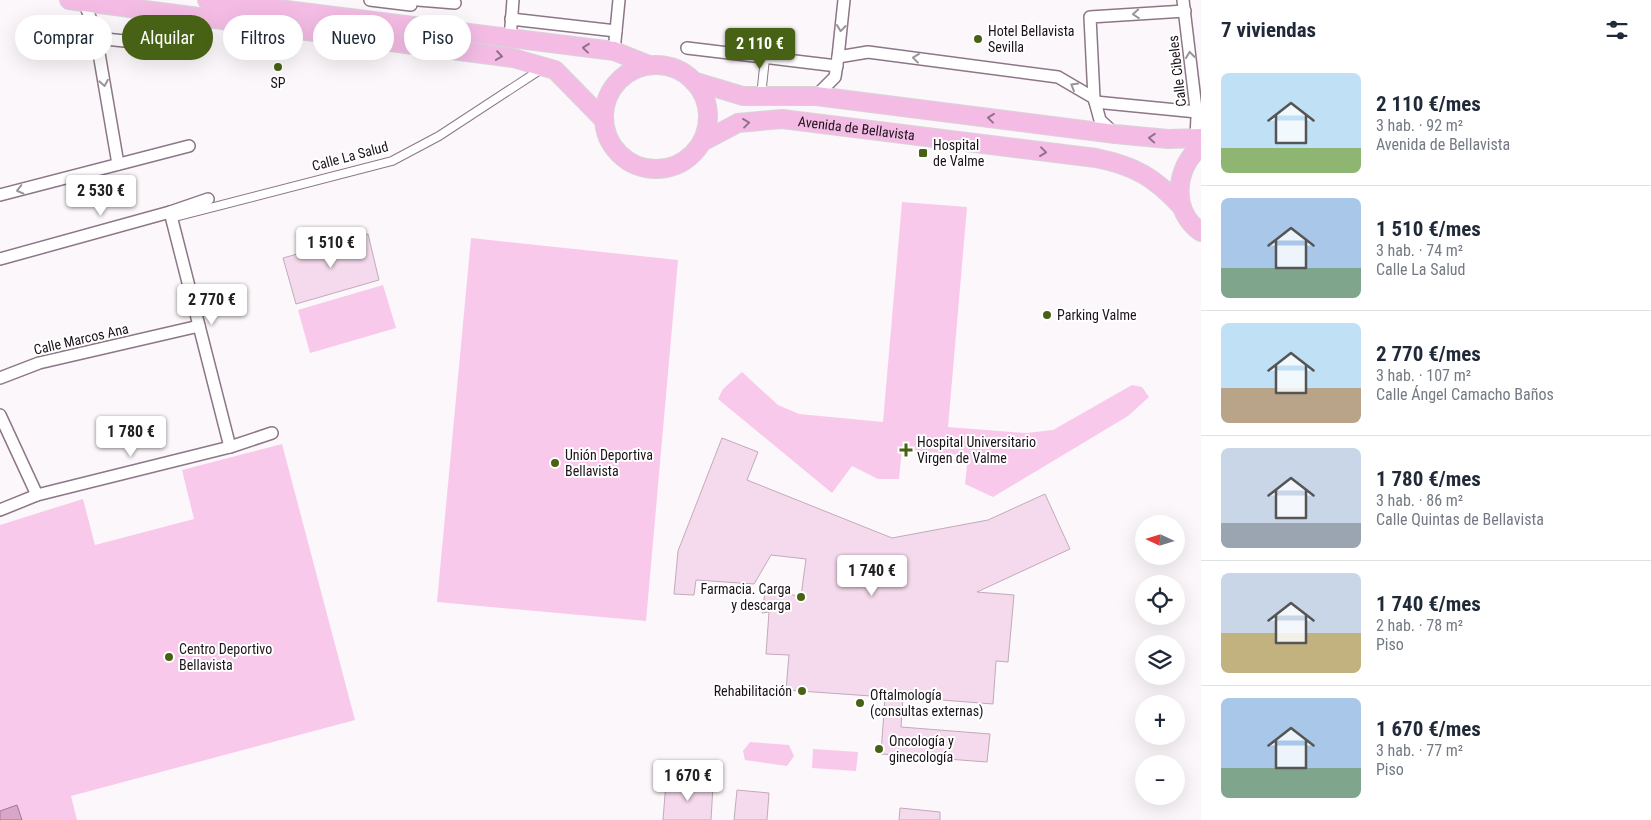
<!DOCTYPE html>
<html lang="es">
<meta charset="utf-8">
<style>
body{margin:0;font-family:"Roboto Condensed",sans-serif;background:#f6f6f7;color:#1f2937;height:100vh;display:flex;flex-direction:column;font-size:19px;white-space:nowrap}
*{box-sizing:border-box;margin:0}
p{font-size:16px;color:#747a83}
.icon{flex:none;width:28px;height:28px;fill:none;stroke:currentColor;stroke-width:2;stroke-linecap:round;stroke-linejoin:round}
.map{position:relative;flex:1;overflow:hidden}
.side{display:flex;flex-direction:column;background:#fff;width:450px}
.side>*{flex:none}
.hud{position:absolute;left:15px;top:15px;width:475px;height:45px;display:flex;gap:10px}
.needle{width:32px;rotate:274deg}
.tools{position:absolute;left:1135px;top:515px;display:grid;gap:10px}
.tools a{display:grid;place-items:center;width:50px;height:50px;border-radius:50%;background:#fff;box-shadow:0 5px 20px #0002;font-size:25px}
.price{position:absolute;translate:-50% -42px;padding:0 11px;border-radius:5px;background:#fff;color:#222;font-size:16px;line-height:32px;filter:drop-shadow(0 1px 2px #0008)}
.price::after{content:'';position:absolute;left:50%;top:30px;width:15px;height:11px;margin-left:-8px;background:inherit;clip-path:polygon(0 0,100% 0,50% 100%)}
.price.on{background:#476214;color:#fff}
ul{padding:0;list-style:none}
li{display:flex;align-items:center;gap:15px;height:125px;padding:0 20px}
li+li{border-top:1px solid #e0e1e3}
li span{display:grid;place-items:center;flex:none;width:140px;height:100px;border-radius:8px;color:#555}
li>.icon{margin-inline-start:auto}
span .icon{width:60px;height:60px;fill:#fffc;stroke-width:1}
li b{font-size:21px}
h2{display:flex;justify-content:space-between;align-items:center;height:60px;padding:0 20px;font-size:21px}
.tag{padding:0 18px;border-radius:22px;background:#fff;box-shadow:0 5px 20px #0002;font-size:18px;line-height:45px}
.tag.on{background:#476214;color:#fff}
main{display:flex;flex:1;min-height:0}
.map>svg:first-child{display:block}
</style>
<main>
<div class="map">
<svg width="1201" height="820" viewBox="0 0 1201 820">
<rect width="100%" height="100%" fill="#fcf7fa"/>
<!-- green -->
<g fill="#f9c9eb">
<polygon points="902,202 967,207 948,427 1026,433 1053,430 1132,385 1142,387 1149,397 1128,416 993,497 965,484 968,456 902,449 899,479 878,479 852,466 832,493 718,399 723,389 742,372 778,405 799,414 883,422"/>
<polygon points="471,238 678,260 646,621 437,602"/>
<polygon points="383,285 396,328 310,353 298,310"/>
<polygon points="282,444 355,720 71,796 77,820 0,820 0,525 83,499 95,545 194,519 182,470"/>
<polygon points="750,742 789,745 794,756 787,766 745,760 743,751"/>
<polygon points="813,749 858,752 856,771 812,768"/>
</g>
<!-- water -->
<polygon fill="#d9a6ca" stroke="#a07a95" points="17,805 22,820 0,820 0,811"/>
<!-- building -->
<g fill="#f4daec" stroke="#c3aabb">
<polygon points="368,234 379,280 296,304 283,258"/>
<polygon points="722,438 758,452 747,480 892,538 988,520 1045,494 1070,549 977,592 1014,595 1008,662 996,661 993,704 903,697 901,727 990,734 987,762 881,754 885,697 786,690 789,655 766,654 769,612 762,613 765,592 801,596 806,559 771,555 754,584 696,580 694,595 674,594 678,551"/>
<polygon points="666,782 713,786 711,820 663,820"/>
<polygon points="737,790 769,793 767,820 734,820"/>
<polygon points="900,808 940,812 940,820 899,820"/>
</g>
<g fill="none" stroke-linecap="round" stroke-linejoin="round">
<defs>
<g id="pedestrian">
<polyline points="761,96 766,49"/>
<polyline points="171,218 392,161 439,136 543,68"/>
</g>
<g id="minor">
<polyline points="370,0 411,5"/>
<polyline points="418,0 455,3"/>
<polyline points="1183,0 1197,117 1196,138"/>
<polyline points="84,2 95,30 118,164"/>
<polyline points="511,19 616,31"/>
<polyline points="96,38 162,45 180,36"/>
<polyline points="510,39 513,0"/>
<polyline points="687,48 837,66"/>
<polyline points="614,51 619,0"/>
<polyline points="838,57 844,0"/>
<polyline points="816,96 835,77 838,57 868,52 1058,77 1094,98 1100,120 1115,134"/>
<polyline points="1094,98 1090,17 1185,11"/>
<polyline points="1095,102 1197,112"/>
<polyline points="0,195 189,146"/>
<polyline points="170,212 230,447"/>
<polyline points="0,259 170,212 208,199"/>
<polyline points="0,378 39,363 199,326"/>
<polyline points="0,415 37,495"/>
<polyline points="0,510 37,495 230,447 272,433"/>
</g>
<g id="primary">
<polyline points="69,0 513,58 555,70 603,119"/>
<polyline points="207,0 614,51 649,65"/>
<circle cx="656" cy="117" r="52"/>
<polyline points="693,81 743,96 816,96 1115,134 1168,139 1201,138"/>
<path id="s1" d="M702,142L738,123L782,119L1096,158C1135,166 1154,177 1181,206"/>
<path d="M1201,146C1174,168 1171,212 1201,232"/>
</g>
</defs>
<!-- pedestrian casing -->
<use href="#pedestrian" stroke="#8d7686" stroke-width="10"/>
<!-- minor casing -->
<use href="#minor" stroke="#8d7686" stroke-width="14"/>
<!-- primary casing -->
<use href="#primary" stroke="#d6d5d6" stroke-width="20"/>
<!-- pedestrian -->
<use href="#pedestrian" stroke="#fff" stroke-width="8"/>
<!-- minor -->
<use href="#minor" stroke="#fff" stroke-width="11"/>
<!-- primary -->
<use href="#primary" stroke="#f4bce5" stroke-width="18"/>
</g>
<!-- one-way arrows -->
<defs><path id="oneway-chevron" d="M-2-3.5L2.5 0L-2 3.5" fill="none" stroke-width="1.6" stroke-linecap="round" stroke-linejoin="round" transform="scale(1.25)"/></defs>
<g stroke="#989598">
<use href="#oneway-chevron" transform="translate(1136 14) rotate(176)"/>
<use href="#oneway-chevron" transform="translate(841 28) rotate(96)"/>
<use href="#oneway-chevron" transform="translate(1190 55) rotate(-97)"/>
<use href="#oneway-chevron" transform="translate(916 58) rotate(-173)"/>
<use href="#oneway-chevron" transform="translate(104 83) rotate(80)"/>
<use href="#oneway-chevron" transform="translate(1074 86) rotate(-150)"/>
<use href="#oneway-chevron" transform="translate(20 190) rotate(166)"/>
</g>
<g stroke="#927089">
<use href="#oneway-chevron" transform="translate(586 48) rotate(-174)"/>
<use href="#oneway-chevron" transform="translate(499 56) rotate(8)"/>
<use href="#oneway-chevron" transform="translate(991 118) rotate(-173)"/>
<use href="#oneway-chevron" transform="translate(746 123) rotate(-7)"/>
<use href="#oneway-chevron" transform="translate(1152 138) rotate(-176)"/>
<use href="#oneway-chevron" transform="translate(1043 152) rotate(7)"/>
</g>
<!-- markers -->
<g fill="#476214" stroke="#fff" stroke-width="2">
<circle cx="978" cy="39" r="5"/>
<circle cx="278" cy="67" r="5"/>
<rect x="918" y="148" width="10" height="10" rx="2.5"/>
<circle cx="1047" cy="315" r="5"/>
<path d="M903.5 442.5h5v5h5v5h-5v5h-5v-5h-5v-5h5z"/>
<circle cx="555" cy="463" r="5"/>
<circle cx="801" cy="597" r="5"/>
<circle cx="169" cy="657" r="5"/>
<circle cx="802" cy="691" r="5"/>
<circle cx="860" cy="703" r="5"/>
<circle cx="879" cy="749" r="5"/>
</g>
<g text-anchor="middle" stroke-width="4" stroke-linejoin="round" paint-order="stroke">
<!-- poi labels -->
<g font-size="14" fill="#1b1319" stroke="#fff" text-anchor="start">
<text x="988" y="36">Hotel Bellavista<tspan x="988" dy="16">Sevilla</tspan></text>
<text x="278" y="88" text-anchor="middle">SP</text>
<text x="933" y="150">Hospital<tspan x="933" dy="16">de Valme</tspan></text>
<text x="1057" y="320">Parking Valme</text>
<text x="917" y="447">Hospital Universitario<tspan x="917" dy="16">Virgen de Valme</tspan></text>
<text x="565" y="460">Unión Deportiva<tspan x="565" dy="16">Bellavista</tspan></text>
<text x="791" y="594" text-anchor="end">Farmacia. Carga<tspan x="791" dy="16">y descarga</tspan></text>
<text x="179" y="654">Centro Deportivo<tspan x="179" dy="16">Bellavista</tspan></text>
<text x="792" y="696" text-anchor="end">Rehabilitación</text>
<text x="870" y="700">Oftalmología<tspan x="870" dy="16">(consultas externas)</tspan></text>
<text x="889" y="746">Oncología y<tspan x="889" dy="16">ginecología</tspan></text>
</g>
<!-- street labels -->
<g font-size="14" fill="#1b1319" stroke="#fff">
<text transform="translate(1177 71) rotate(-97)" y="5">Calle Cibeles</text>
<text dy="5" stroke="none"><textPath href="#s1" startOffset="160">Avenida de Bellavista</textPath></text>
<text transform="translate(350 156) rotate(-15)" y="5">Calle La Salud</text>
<text transform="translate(81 339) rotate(-13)" y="5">Calle Marcos Ana</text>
</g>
</g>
</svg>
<div class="tools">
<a><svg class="needle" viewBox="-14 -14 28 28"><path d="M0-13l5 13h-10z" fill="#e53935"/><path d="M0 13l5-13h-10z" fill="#747a83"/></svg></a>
<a><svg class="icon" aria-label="locate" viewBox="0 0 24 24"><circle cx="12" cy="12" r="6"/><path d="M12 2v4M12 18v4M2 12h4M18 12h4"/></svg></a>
<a><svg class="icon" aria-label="layers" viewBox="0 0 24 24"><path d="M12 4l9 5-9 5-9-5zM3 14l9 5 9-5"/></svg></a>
<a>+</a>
<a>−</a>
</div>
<b class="price on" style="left:760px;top:70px">2 110 €</b>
<b class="price" style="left:101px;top:217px">2 530 €</b>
<b class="price" style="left:331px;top:269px">1 510 €</b>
<b class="price" style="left:212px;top:326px">2 770 €</b>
<b class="price" style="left:131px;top:458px">1 780 €</b>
<b class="price" style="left:872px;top:597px">1 740 €</b>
<b class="price" style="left:688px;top:802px">1 670 €</b>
<div class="hud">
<a class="tag">Comprar</a>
<a class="tag on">Alquilar</a>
<a class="tag">Filtros</a>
<a class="tag">Nuevo</a>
<a class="tag">Piso</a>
</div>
</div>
<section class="side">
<h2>7 viviendas<svg class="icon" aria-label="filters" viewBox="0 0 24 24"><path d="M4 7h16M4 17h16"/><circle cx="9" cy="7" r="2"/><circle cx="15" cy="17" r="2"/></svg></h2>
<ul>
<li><span style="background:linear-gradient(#bfe0f5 75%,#8fb573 0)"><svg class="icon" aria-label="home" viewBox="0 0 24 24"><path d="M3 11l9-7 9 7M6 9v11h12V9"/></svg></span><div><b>2 110 €/mes</b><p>3 hab. · 92 m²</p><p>Avenida de Bellavista</p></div></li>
<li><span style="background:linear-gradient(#a9c7e8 70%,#7fa58c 0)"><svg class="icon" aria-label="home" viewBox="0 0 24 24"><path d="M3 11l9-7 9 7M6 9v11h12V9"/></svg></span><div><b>1 510 €/mes</b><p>3 hab. · 74 m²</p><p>Calle La Salud</p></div></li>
<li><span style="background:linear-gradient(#bfe0f5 65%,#b9a48a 0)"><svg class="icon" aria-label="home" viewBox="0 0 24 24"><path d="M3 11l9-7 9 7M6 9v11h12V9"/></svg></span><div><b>2 770 €/mes</b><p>3 hab. · 107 m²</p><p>Calle Ángel Camacho Baños</p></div></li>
<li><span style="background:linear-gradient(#c9d6e8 75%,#9aa5b1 0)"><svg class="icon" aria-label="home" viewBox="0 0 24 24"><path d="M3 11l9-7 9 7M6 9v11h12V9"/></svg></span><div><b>1 780 €/mes</b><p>3 hab. · 86 m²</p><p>Calle Quintas de Bellavista</p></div></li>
<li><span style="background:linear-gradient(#c9d6e8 60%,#c2b280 0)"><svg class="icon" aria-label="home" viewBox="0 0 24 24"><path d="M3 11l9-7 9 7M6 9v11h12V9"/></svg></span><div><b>1 740 €/mes</b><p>2 hab. · 78 m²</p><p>Piso</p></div></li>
<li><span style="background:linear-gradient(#a9c7e8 70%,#7fa58c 0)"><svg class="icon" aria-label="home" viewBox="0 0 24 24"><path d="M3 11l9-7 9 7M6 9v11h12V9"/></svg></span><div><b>1 670 €/mes</b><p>3 hab. · 77 m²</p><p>Piso</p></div></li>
</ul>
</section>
</main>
